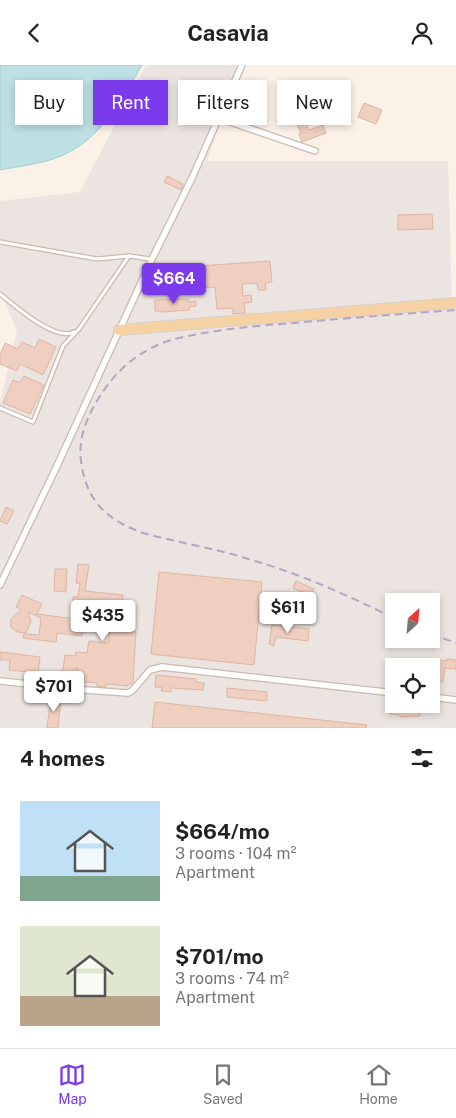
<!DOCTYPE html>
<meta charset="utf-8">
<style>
body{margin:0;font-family:"Public Sans",sans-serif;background:#f6f6f6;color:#222;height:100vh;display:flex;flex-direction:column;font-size:19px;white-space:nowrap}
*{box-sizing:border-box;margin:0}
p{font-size:16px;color:#767676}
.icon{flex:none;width:28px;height:28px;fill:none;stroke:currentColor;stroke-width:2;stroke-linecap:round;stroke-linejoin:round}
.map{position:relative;height:663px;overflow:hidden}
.side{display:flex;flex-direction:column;background:#fff;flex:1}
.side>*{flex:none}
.top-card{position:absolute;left:15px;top:15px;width:426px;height:45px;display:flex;gap:10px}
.needle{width:32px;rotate:26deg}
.buttons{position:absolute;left:385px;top:528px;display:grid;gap:10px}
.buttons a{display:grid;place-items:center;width:55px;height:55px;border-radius:0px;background:#fff;box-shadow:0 2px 8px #0003;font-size:25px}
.price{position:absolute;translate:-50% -42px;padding:0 11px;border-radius:5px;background:#fff;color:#222;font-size:16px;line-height:32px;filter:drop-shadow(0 1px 2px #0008)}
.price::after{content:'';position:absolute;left:50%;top:30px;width:15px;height:11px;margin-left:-8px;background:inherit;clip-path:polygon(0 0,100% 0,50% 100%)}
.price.active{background:#7c3aed;color:#fff}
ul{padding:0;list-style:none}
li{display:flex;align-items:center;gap:15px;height:125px;padding:0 20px}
li span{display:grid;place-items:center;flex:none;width:140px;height:100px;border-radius:0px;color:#555}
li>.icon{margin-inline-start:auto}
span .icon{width:60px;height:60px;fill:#fffc;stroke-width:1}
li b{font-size:21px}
h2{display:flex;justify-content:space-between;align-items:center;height:60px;padding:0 20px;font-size:21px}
.pill{padding:0 18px;border-radius:0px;background:#fff;box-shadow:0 2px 8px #0003;font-size:18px;line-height:45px}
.pill.active{background:#7c3aed;color:#fff}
header{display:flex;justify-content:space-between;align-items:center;height:65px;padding:0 20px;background:#fff;font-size:22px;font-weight:700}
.menu{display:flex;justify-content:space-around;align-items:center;height:70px;border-top:1px solid #e0e0e0;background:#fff;font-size:14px;color:#767676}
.menu a{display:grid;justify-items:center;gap:2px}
.menu .active{color:#7c3aed}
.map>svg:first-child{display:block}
</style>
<header><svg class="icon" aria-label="back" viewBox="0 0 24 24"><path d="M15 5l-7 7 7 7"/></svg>Casavia<svg class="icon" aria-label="person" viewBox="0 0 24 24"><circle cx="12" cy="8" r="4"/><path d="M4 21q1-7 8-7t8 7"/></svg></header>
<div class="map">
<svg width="456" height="663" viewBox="0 0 456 663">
<rect width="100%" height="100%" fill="#fbf1e6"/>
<!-- industrial -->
<path fill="#ebe4e0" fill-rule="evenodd" d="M146,0H240L207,96H448L452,240H456V663H0V337L17,266L3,233L0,231V136L80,127ZM394,536H431V574H394ZM394,601H431V639H394Z"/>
<!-- water -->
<path fill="#bce0e3" stroke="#a3d0d4" d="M0,0H142C122,35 100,75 61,91C42,99 20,101 0,105Z"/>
<!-- building -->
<g fill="#eecfc0" stroke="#e0b5a1">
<polygon points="342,30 344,35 341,36 347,50 341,53 334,33"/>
<polygon points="296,32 299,40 319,32 321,39 301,46 309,65 323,60 326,68 302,77 299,69 301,68 293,51 288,53 282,37"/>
<polygon points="364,38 382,45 376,59 358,52"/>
<polygon points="167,111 183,119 181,125 164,117"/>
<polygon points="432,149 433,164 398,165 398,150"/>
<polygon points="270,196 272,217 265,218 266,225 258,225 257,218 242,219 243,231 251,230 252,237 244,238 245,248 233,249 233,243 217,244 215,222 187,224 185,202"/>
<polygon points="188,234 188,237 196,236 196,241 189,242 189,245 161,247 161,246 155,246 155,235"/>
<polygon points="39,274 56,282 43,310 20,299 17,306 0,299 0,290 5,278 18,284 22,277 35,283"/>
<polygon points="24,311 44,320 30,349 3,338 13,315 20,318"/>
<polygon points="6,442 14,446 7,459 0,456"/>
<polygon points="78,499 89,500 85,526 123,530 121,565 136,567 133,617 132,619 128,619 128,621 106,619 106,622 97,621 97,618 76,616 77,602 68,613 65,614 62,611 65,590 75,591 76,587 87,588 89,576 108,578 110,566 112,547 88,545 88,552 81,552 82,544 72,542 73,532 78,532 80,518 76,518"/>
<polygon points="55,504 67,504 66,527 54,526"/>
<polygon points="159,507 262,517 254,600 151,589"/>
<polygon points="296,516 314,524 311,531 293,523"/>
<polygon points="22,530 42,539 37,549 83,555 82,571 57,568 56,577 23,573 24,569 39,570 41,553 28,547 31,556 26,568 17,567 11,562 11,554 21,544 16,542"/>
<polygon points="272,560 309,564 308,576 276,572 274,581 269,579"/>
<polygon points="0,587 40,592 38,608 9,605 10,595 0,595"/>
<polygon points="432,594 447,596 447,594 456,595 456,604 445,603 443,617 431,615 431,601 412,601 413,595 432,597"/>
<polygon points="156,610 196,614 196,617 204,618 203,625 171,623 171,627 161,626 162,622 155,622"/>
<polygon points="227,623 267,627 267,636 227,632"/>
<polygon points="51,632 61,633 58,663 47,663"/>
<polygon points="155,637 367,660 366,663 152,663"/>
<polygon points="391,639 398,639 398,644 402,644 402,646 413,647 413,639 420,639 420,651 400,652 400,650 390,649 389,642 390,642"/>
</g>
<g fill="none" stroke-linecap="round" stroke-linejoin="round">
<defs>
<g id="service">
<polyline points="0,177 97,194 129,191 151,194"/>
<path d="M0,229C14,240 55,277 74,267"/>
<polyline points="0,343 33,357 63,281 79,264 129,191"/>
</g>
<g id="minor">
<polyline points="219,53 315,86"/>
<polyline points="0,520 56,403 152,194 192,113 242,0"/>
<polyline points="0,616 86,625 128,628 132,626 150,605 162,602 394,628"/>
<polyline points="431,632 456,635"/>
</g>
<polyline id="primary" points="119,265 456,238"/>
</defs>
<!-- service casing -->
<use href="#service" stroke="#ccb9ad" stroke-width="5.5"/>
<!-- minor casing -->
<use href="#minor" stroke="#ccb9ad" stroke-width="8"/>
<!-- primary casing -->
<use href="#primary" stroke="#d8d0cd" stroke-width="12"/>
<!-- service -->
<use href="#service" stroke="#fff" stroke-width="3"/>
<!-- minor -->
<use href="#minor" stroke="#fff" stroke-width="5.5"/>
<!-- primary -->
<use href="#primary" stroke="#f5d1a3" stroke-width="10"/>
<!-- rail -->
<g stroke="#b4a5c4" stroke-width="2" stroke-dasharray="8 5" stroke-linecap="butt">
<path d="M394,553C349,531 303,510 255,496C219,484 180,478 143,468C107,455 86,436 81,396C78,375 86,354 97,336C113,309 132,291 160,279C174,273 189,271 204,268C234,263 264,260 294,258C348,253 402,249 456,245"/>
<polyline points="431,569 456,578"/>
</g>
</g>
</svg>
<div class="buttons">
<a><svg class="needle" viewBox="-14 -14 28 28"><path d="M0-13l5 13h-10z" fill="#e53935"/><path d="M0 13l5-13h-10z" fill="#767676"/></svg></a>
<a><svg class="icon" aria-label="locate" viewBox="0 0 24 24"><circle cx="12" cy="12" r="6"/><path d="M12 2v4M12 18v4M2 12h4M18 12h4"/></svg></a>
</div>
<b class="price active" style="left:174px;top:240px">$664</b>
<b class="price" style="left:288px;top:569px">$611</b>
<b class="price" style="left:103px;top:577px">$435</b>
<b class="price" style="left:54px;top:648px">$701</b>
<div class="top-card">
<a class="pill">Buy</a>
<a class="pill active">Rent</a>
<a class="pill">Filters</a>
<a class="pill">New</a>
</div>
</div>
<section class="side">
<h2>4 homes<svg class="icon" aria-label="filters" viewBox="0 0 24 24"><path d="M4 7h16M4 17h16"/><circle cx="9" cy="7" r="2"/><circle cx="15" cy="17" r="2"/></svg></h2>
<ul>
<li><span style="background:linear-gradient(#bfe0f5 75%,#7fa58c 0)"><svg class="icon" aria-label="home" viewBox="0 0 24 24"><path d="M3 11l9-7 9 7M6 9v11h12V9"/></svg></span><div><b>$664/mo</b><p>3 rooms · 104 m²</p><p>Apartment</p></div></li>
<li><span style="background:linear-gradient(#dfe7d0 70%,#b9a48a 0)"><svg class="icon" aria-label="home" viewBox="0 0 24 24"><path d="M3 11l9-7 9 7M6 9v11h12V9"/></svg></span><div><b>$701/mo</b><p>3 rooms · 74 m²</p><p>Apartment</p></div></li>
</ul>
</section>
<nav class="menu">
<a class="active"><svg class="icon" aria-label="map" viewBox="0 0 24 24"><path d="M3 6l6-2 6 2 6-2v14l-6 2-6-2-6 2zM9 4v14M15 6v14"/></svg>Map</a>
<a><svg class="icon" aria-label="saved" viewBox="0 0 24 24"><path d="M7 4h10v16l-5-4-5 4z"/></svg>Saved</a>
<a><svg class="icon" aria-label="home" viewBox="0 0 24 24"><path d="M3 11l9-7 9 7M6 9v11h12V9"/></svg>Home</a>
</nav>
